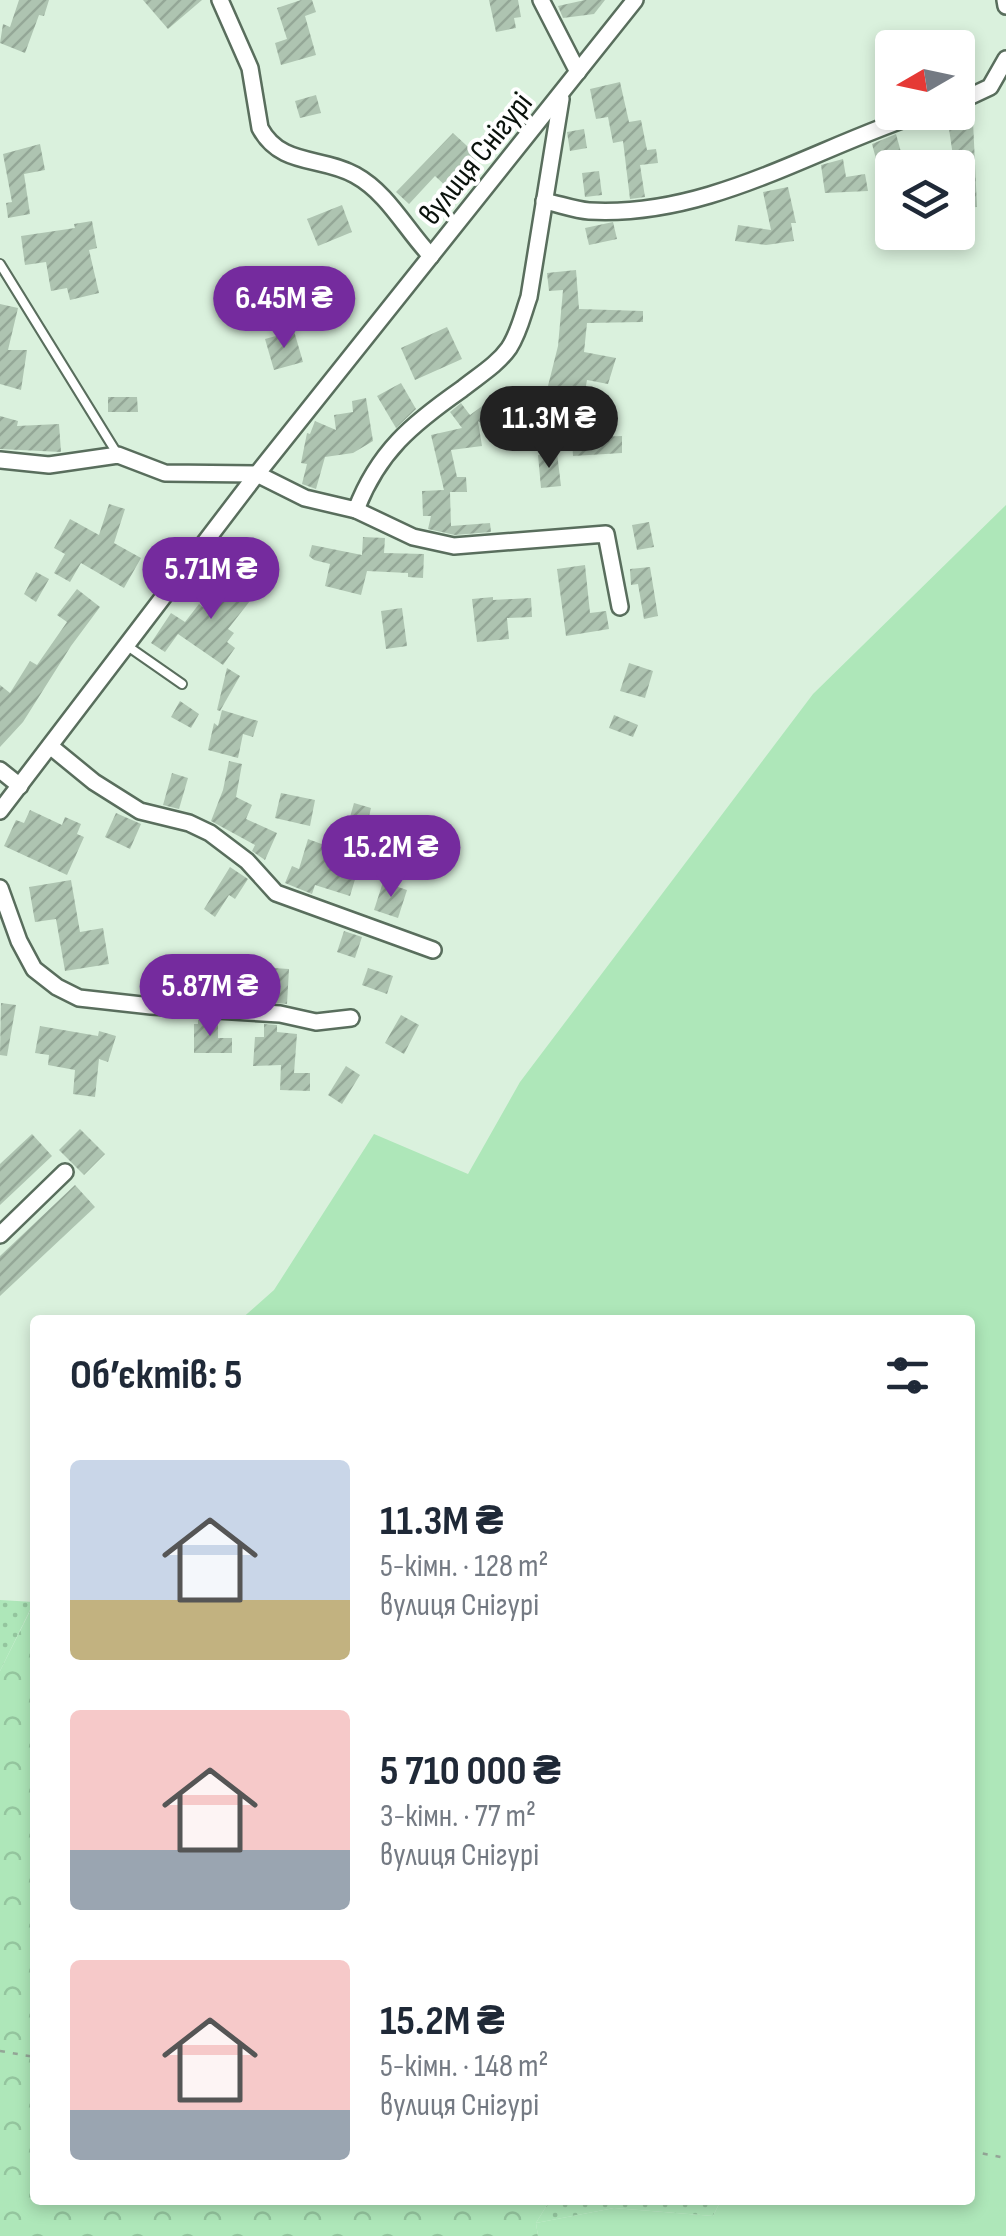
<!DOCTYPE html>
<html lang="uk">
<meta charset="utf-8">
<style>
body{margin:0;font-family:"Sofia Sans Condensed",sans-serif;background:#f6f6f7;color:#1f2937;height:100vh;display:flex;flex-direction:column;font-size:38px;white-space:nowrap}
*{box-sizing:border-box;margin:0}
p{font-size:32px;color:#747a83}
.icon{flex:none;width:55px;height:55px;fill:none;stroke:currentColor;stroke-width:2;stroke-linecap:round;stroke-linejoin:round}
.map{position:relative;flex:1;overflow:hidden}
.side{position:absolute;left:30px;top:1315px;width:945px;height:890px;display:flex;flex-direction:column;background:#fff;border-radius:10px;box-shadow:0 5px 15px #0003}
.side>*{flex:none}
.needle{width:65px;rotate:261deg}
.buttons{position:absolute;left:875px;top:30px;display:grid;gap:20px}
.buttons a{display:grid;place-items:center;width:100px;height:100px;border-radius:10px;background:#fff;box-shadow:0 5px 15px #0003;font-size:50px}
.price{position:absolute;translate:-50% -85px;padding:0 22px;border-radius:35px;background:#752b9e;color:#fff;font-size:32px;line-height:65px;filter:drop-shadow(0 2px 5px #0008)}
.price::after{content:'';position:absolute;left:50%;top:60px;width:30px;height:22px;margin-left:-15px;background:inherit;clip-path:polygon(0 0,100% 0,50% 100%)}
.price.selected{background:#222;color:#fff}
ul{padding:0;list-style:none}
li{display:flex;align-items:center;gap:30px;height:250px;padding:0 40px}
li span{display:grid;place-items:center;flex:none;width:280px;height:200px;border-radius:10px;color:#555}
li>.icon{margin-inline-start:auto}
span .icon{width:120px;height:120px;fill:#fffc;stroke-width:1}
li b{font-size:42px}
h2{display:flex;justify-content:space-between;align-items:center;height:120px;padding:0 40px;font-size:42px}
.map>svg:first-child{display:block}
</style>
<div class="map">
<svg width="1006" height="2236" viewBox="0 0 1006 2236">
<defs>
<pattern id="grass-dots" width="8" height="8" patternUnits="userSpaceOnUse" patternTransform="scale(2.5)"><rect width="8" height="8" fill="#aee7b9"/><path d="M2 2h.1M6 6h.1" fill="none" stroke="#94c59e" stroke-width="1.8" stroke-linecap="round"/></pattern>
<pattern id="forest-crowns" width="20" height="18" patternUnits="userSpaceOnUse" patternTransform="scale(2.5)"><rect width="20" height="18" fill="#aee7b9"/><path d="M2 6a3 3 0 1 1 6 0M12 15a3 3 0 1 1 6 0" fill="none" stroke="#94c59e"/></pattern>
<pattern id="building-hatch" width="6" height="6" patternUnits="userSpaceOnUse" patternTransform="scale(2.5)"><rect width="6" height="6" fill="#aec4b1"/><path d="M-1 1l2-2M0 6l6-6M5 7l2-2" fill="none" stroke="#94a797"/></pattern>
</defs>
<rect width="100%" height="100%" fill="#daf1dd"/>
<!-- grass -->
<g fill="url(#grass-dots)">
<polygon points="0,1600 34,1602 0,1671"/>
<polygon points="550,2200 721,2200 713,2216 614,2208 536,2223"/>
</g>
<!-- forest -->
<polygon fill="url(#forest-crowns)" points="35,1601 35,2200 550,2200 536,2223 538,2236 0,2236 0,1671"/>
<!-- garden -->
<polygon fill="#aee7b9" points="1006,505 1006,2236 538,2236 536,2223 614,2208 713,2216 721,2200 970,2200 970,1320 240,1320 274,1290 374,1134 468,1174 520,1082 813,694"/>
<!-- building -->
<g fill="url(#building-hatch)">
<polygon points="19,0 49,0 44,16 39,15 25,53 0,43 3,24 10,27"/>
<polygon points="143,0 202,0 168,29"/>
<polygon points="301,0 312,0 316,12 305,16 316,55 281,65 275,43 287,39 277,8"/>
<polygon points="489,0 518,0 521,17 514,18 516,28 496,32"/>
<polygon points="585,0 605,0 594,14 563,18 558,6"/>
<polygon points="620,82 629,122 641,120 647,150 656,149 658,163 640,165 645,197 630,199 623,141 613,143 608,117 596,119 590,89"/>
<polygon points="316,95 321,113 300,118 295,101"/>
<polygon points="961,120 962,123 973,121 977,207 958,208 958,156 953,156 948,122"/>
<polygon points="584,129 587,148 570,151 567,132"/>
<polygon points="453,133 479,157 450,190 435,176 409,204 396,192"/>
<polygon points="896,134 904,163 879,170 872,144"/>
<polygon points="40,144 45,170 24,174 30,214 8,218 6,203 12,202 3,154"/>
<polygon points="843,159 846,177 865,174 868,191 825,193 821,165"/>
<polygon points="599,171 602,195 585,197 582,173"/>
<polygon points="788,187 796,223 791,223 794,241 766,245 735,241 738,225 771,230 763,192"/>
<polygon points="342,205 352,232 318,246 307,219"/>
<polygon points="92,221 97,248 89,250 99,293 70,300 67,288 51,291 46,262 25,265 21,236 75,228 74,224"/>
<polygon points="613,222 617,239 589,245 585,228"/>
<polygon points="576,270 579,309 643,311 643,322 587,323 584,352 616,358 608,384 587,380 585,391 577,389 575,414 536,413 537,386 548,386 558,346 563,290 549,291 547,273"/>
<polygon points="0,304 18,308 8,350 27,350 21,390 0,384"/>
<polygon points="447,327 462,359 415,380 401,348"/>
<polygon points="294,331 303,362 274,370 265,339"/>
<polygon points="401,383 416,409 396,428 377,396"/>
<polygon points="108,397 137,397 138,412 108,412"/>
<polygon points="366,398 373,441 353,453 325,457 316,489 302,484 307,464 301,463 307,433 310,434 315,421 336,430 334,415 353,412 352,401"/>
<polygon points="489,401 508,419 491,432 478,421 482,446 451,450 457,477 466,477 467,492 450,492 451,526 490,523 491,532 455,535 428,529 431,516 423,516 422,491 444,490 431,435 462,428 450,412 461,403 470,415"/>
<polygon points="0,416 18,421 17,426 59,424 61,452 0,449"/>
<polygon points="622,436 622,453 573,456 572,438"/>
<polygon points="557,453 561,486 541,488 538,455"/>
<polygon points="109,504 125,509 114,543 141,558 124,588 81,563 70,582 54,573 65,554 54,548 70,519 99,535"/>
<polygon points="649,522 654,547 637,550 632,525"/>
<polygon points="363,537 385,538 384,553 424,554 423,578 408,577 408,573 367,571 361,595 325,586 330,564 314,560 309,556 312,545 362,555"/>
<polygon points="585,565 590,613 606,611 609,629 566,636 557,569"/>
<polygon points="650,567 658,616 644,619 638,584 631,585 630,569"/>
<polygon points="240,571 261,587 228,629 234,633 227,642 235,648 223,665 178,634 165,652 151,643 171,613 185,622 199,604 209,612"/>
<polygon points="36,572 49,579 36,602 24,594"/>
<polygon points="77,589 100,607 71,646 23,722 0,747 0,685 10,693 30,661 37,665 67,622 57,615"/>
<polygon points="493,597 493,600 531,598 532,617 507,618 509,639 477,642 472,599"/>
<polygon points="402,608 407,646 386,649 381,611"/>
<polygon points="629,663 653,671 645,698 620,691"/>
<polygon points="227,668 240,676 220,711 217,710"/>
<polygon points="180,701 199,714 191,728 171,717"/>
<polygon points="222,710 258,721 253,737 243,734 238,758 208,750 214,723 218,726"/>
<polygon points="614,715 638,725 633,737 609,728"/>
<polygon points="229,761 242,764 236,797 252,805 246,819 277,833 265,860 252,851 255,845 211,821 223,790"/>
<polygon points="172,773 188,778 179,809 163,805"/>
<polygon points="281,793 315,800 310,826 275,818"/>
<polygon points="354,803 371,808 366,829 348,824"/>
<polygon points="30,810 62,825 65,817 81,824 77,834 84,837 67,875 4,846 16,820 24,823"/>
<polygon points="116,813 141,824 130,849 105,837"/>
<polygon points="308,839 327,846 325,852 360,863 350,896 315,885 312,894 285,883 292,866 299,869"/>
<polygon points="230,867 248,879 235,899 229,895 215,917 204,909"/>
<polygon points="71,880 80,932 103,928 109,964 65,971 56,919 35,922 29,887"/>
<polygon points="383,882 407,890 398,918 374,910"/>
<polygon points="344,931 362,937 355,958 337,952"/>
<polygon points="199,963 223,963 223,981 233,981 233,1000 198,998"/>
<polygon points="273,968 289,969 287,1004 257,1001 258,984 272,985"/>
<polygon points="368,968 393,976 387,994 362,985"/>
<polygon points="1,1003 16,1005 7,1056 0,1055"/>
<polygon points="401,1015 419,1025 404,1054 385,1043"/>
<polygon points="198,1020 218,1021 218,1038 232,1038 232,1053 194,1053 194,1024 198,1024"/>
<polygon points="264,1024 277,1025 277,1032 297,1034 294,1073 310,1073 310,1091 280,1090 281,1065 253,1066 255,1037 264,1037"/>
<polygon points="40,1026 98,1036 99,1031 116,1036 108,1062 99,1059 95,1097 73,1094 75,1070 48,1065 49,1055 35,1053"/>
<polygon points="346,1066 360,1075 342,1104 328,1095"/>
<polygon points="80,1129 105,1154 84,1175 59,1150"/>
<polygon points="32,1134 52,1156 0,1205 0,1164"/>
<polygon points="75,1185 95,1207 0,1296 0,1256"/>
</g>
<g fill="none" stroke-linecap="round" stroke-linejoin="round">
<defs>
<g id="lane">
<polyline points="0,264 118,455"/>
<polyline points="126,645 182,684"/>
</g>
<g id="street">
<path d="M220,0L250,68L260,128C281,167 321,156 355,175C388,193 406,230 431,256"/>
<polyline points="541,0 578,72"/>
<polyline points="1005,0 1006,6"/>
<polyline points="958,102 990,87 1006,59"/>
<path d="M544,201C559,204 575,210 589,211C710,218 815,147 925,112"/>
<path d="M0,460L49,465L118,455L165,473L257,474L305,498L356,510C378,452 412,424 462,389C478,376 497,365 509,348C519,333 523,314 529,297L561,99"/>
<polyline points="356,510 413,537 454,546 606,534 620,607"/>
<polyline points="50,746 94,782 140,811 189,823 210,833 247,861 276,893 433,950"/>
<polyline points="0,770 20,786"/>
<polyline points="0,811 257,474 635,0"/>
<polyline points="0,888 19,941 34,969 57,987 79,998 151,1006 280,1014 316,1022 351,1018"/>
<polyline points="0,1235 65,1172"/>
</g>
</defs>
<!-- lane casing -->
<use href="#lane" stroke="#596e5d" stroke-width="12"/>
<!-- street casing -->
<use href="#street" stroke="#596e5d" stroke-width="20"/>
<!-- path -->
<g stroke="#94a697" stroke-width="2.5" stroke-dasharray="5 8" stroke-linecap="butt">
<polyline points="0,2051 35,2057"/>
<polyline points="970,2151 1006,2158"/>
</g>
<!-- lane -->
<use href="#lane" stroke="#fff" stroke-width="8"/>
<!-- street -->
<use href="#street" stroke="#fff" stroke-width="15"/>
</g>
<g text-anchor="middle" stroke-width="8" stroke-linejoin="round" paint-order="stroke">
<!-- street labels -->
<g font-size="32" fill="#0a120c" stroke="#fff">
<text transform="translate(475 158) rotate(-51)" y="11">вулиця Снігурі</text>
</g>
</g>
</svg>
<div class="buttons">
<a><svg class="needle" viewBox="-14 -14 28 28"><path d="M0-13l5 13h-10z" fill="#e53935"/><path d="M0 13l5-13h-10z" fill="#747a83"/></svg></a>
<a><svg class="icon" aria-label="layers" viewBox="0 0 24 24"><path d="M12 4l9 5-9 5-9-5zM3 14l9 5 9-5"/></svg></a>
</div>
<b class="price" style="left:284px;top:351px">6.45M ₴</b>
<b class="price selected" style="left:549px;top:471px">11.3M ₴</b>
<b class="price" style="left:211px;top:622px">5.71M ₴</b>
<b class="price" style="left:391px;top:900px">15.2M ₴</b>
<b class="price" style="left:210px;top:1039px">5.87M ₴</b>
<section class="side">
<h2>Об’єктів: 5<svg class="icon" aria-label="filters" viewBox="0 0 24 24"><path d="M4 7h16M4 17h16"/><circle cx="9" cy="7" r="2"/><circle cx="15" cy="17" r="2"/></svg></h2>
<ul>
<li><span style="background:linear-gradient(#c9d6e8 70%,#c2b280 0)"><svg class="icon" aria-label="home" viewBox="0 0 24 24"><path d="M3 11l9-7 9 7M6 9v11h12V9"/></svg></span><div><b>11.3M ₴</b><p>5-кімн. · 128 m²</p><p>вулиця Снігурі</p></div></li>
<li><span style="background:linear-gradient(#f6c9c9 70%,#9aa5b1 0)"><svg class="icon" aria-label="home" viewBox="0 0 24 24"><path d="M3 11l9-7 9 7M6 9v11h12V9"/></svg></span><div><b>5 710 000 ₴</b><p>3-кімн. · 77 m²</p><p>вулиця Снігурі</p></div></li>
<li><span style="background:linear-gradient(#f6c9c9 75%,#9aa5b1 0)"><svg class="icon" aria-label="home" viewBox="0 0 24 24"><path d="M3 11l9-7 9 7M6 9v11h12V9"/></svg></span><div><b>15.2M ₴</b><p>5-кімн. · 148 m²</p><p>вулиця Снігурі</p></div></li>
</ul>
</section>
</div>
